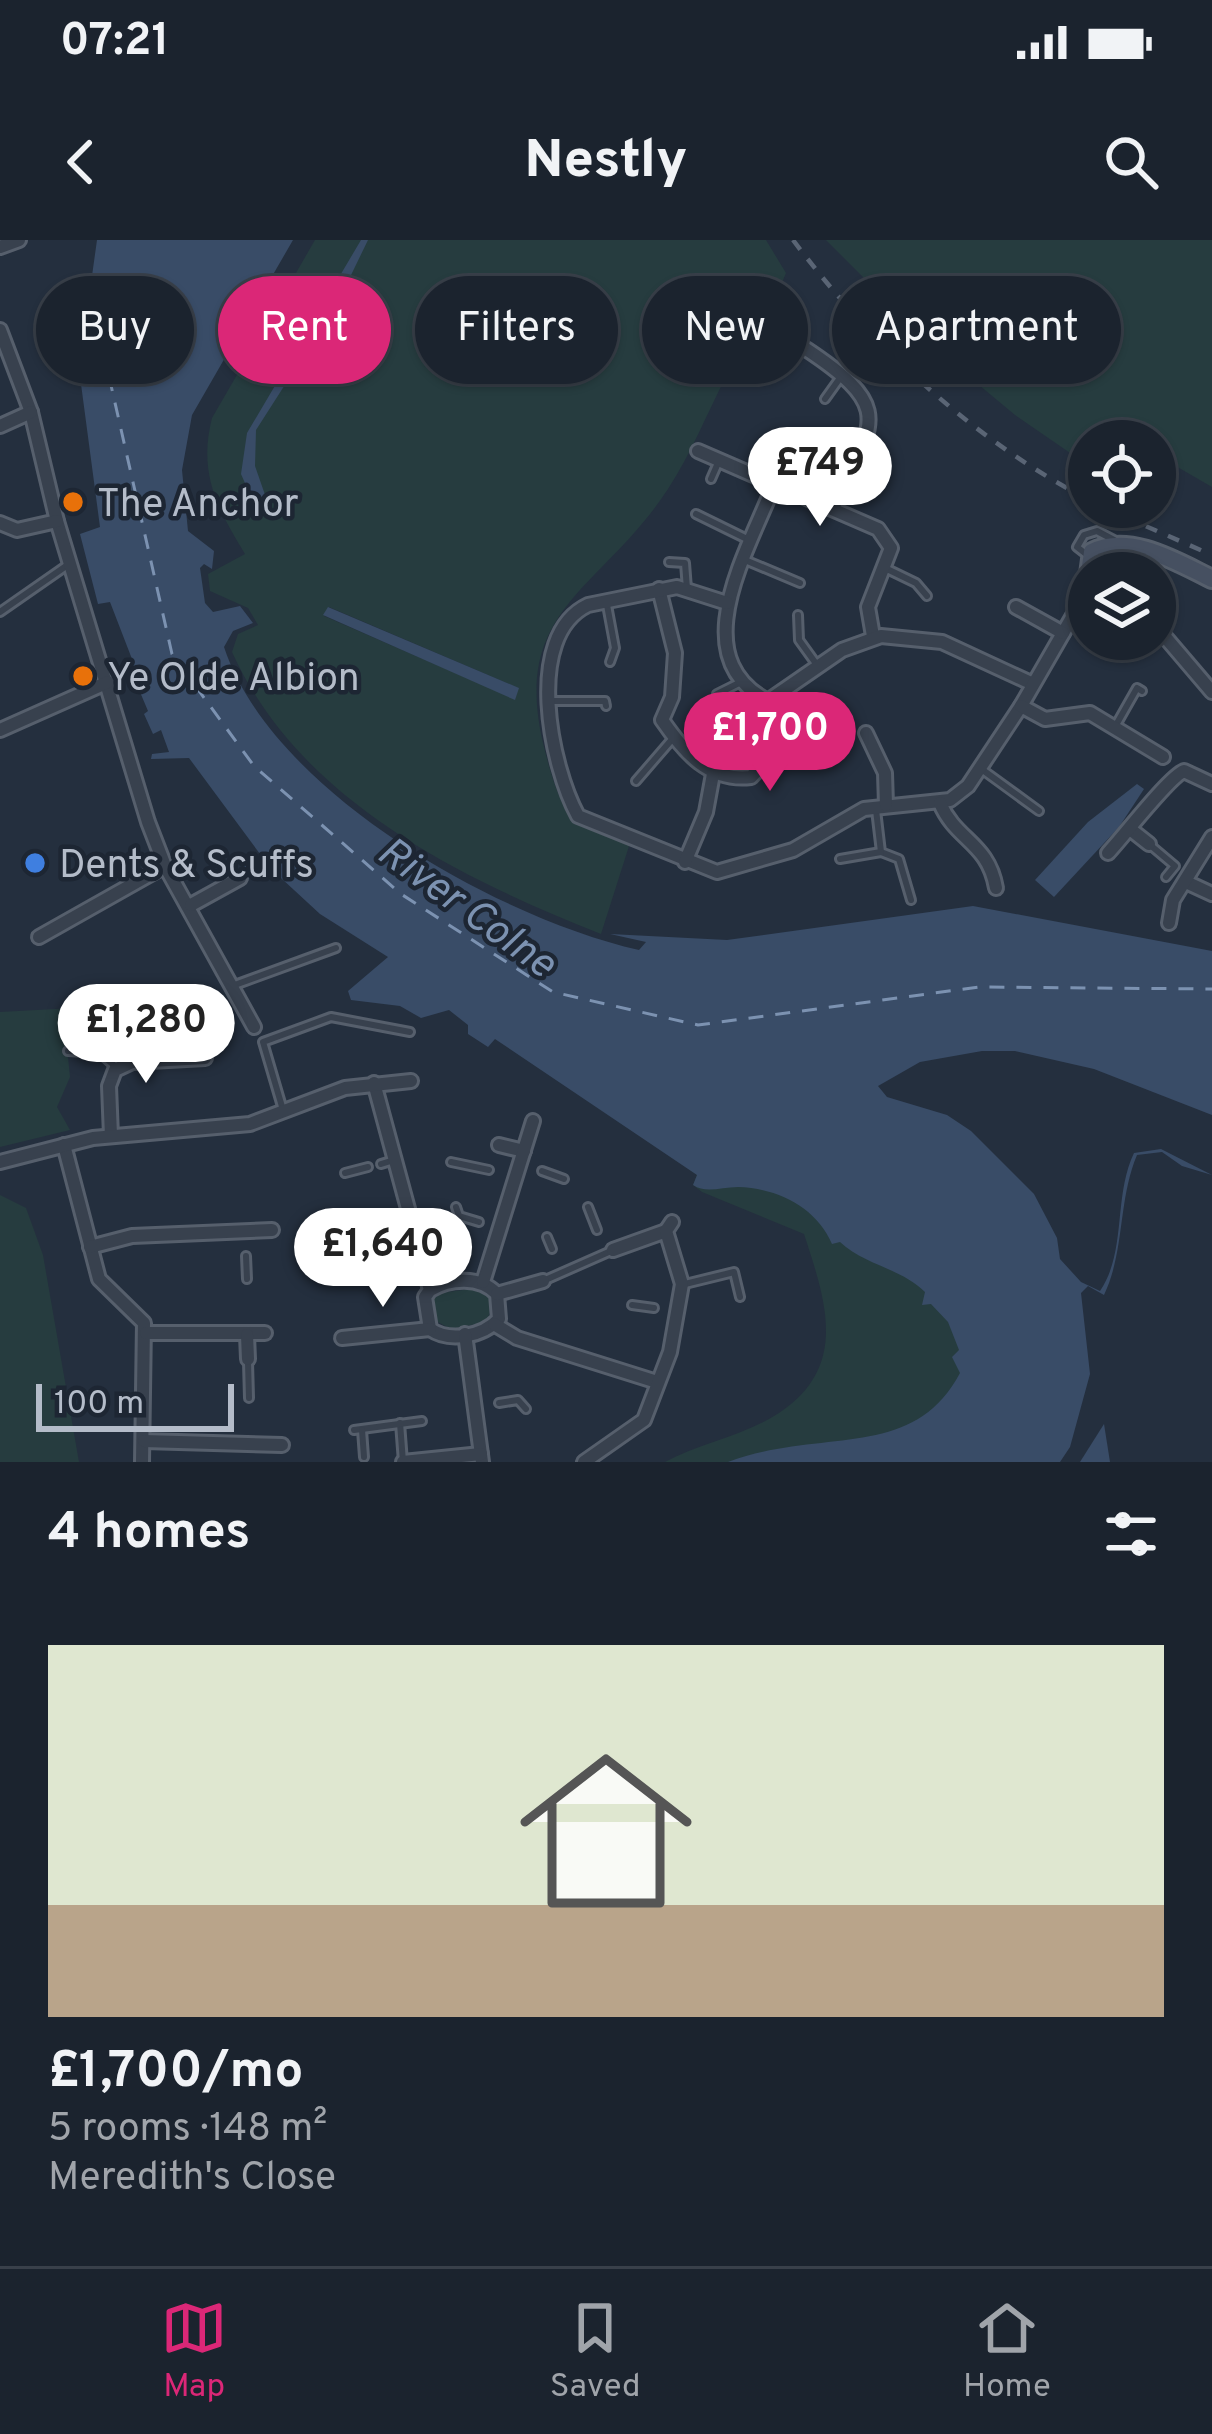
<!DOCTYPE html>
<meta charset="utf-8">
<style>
body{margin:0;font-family:Overpass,sans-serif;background:#242b36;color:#f1f3f6;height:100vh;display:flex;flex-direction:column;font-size:45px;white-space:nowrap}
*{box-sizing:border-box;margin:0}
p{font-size:39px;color:#a0a4aa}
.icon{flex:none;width:66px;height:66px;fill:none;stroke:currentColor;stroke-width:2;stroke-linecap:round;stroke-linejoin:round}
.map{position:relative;height:1222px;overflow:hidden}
.panel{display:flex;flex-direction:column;background:#1b232e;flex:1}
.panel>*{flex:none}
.guide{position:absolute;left:36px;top:36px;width:1140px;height:108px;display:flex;gap:24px}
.fabs{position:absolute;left:1068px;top:180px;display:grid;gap:24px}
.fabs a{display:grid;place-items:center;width:108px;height:108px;border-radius:50%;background:#1b232e;box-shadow:0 3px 9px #0004,0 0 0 3px #39404a;font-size:60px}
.scale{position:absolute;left:36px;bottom:30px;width:198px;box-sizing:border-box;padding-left:12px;border:6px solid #b4bcc9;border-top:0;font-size:33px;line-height:42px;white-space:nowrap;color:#b4bcc9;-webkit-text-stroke:9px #1d2633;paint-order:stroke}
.price{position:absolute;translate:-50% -102px;padding:0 27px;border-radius:42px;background:#fff;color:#222;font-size:39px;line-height:78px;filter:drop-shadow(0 3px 6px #0008)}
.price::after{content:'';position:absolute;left:50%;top:72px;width:36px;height:27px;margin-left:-18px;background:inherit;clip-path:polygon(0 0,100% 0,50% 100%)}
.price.selected{background:#db2777;color:#fff}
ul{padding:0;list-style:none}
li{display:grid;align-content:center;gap:24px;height:636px;padding:0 48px}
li+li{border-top:3px solid #39404a}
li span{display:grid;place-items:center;height:372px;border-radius:0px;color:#555}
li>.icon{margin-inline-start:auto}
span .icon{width:216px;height:216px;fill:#fffc;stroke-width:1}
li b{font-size:51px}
h2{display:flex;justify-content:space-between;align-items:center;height:144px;padding:0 48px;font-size:51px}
.chip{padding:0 42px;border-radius:54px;background:#1b232e;box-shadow:0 3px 9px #0004,0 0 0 3px #39404a;font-size:42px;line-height:108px}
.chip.selected{background:#db2777;color:#fff}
.status{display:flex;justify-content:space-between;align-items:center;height:84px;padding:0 60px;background:#1b232e;direction:ltr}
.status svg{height:33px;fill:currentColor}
header{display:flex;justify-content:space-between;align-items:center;height:156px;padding:0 48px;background:#1b232e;font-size:54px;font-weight:800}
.tab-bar{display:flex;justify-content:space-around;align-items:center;height:168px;border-top:3px solid #39404a;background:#1b232e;font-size:33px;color:#a0a4aa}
.tab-bar a{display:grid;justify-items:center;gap:6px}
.tab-bar .selected{color:#db2777}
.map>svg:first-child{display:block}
</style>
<div class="status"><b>07:21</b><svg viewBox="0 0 49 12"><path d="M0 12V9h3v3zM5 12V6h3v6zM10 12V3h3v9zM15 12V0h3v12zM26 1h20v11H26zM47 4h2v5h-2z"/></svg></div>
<header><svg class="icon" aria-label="back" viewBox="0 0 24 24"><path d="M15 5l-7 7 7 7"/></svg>Nestly<svg class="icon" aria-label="search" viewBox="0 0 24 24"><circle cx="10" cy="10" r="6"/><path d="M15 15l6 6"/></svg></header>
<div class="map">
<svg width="1212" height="1222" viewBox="0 0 1212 1222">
<rect width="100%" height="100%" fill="#242f3e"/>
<!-- green -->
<g fill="#263c3f" fill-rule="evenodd">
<path d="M315,0H766L786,33C772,69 745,101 727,135C707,173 691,214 668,249C600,353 508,368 545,511C562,576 568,580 630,603L601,694C458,637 299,560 232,412L238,394L258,385L248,368L210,351L208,334L245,314C217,268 198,233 212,178ZM329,367L518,448L515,459L324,376Z"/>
<polygon points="826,0 1212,0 1212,247 1155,214 1155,201 1089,201 1089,226 1015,175 931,105"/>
<polygon points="147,764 165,770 174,795 68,817 70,837 57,867 70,890 0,907 0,772"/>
<path d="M689,929L868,936L1026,1222H665C700,1203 746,1195 779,1173C849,1126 826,1062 804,994L702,952L693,945L697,935Z"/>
<polygon points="0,955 26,968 43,1015 79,1222 0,1222"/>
<polygon points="479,1048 493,1061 487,1082 451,1089 436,1081 432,1061 439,1053"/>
</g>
<!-- water -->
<g fill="#394c67">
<path d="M97,0H293L192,175L182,230L188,291L214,311L212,329L204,324L200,328L205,363L213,372L240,366L253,383L233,391L224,407C272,552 498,678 639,710L646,702L610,694L727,700L973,666L1212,711V875L1094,829L1015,811H982L920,822L878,846L887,857L947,875L971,891L1034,954L1057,998L1060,1019L1081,1042L1100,1051C1127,1011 1113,957 1134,913L1161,909L1212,935L1182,926L1162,912L1137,915C1118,960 1125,1011 1104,1055L1088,1046L1081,1053L1090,1134L1070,1207L1060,1222H728C821,1187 913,1222 960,1133L952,1117L959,1110L948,1082L931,1064L922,1065L925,1052C901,1028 864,1025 840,1002L832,1004C817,968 778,948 738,947C721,947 706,954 693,945L697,935L495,799L488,807L468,794V785L449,770L421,778L400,766L351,760L348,751L388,717L320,674L268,626L244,642L237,633L260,614L189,518L151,519L152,514L169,512L161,490L153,494L144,474L148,471L129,426L132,419L110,362L98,364L80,294L100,287L79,129Z"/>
<polygon points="361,0 368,0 338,62 256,190 255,226 271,272 259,275 241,234 247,193"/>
<polygon points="328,367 519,448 515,460 323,375"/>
<polygon points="1137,544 1144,549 1119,587 1054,657 1035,640 1088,582"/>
<polygon points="1104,1184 1110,1222 1080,1222"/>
</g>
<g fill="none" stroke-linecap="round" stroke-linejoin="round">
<!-- ferry -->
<polyline stroke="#7c92b1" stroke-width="3" stroke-dasharray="15 12" stroke-linecap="butt" points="103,110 172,414 254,526 401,654 553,752 698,785 979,747 1212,749"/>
<defs>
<g id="service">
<polyline points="825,159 840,138"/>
<polyline points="828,198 858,215"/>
<polyline points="856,228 877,240"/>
<polyline points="711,239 718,223"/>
<polyline points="696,274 749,300"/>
<polyline points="1086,314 1077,307 1084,295 1097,291 1114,300"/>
<polyline points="745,320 800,343"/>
<polyline points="669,322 685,323 687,349"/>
<polyline points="885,328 916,343 927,356"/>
<polyline points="607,365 615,408 610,422"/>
<polyline points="0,372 69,324"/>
<polyline points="798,375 799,400 817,425"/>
<polyline points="549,461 605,461 606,466"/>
<polyline points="1116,485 1137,448 1142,451"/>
<polyline points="715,496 717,454 739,443"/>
<polyline points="980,528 1039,571"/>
<polyline points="636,541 674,497"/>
<polyline points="876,570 881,612 899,619 911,660"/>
<polyline points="1149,604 1175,626 1166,637"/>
<polyline points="840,619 881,612"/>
<polyline points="232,746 336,708"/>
<polyline points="68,811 100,813 117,828"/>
<polyline points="283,870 263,802 331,777 410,792"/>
<polyline points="451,922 489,930"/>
<polyline points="381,924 394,920"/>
<polyline points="542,931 564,939"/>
<polyline points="345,933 368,927"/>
<polyline points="456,967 459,976 479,982"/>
<polyline points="588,967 597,990"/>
<polyline points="547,997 552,1009"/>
<polyline points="246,1016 247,1039"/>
<polyline points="398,1023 422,1020"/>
<polyline points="354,1027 385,1024"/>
<polyline points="543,1041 611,1011"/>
<polyline points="685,1044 734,1032 740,1057"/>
<polyline points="632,1065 654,1068"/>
<polyline points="248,1122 249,1158"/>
<polyline points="499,1163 518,1160 526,1169"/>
<polyline points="400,1183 403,1222"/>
<polyline points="354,1190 422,1181"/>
<polyline points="362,1190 364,1217"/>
</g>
<g id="minor">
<polyline points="0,7 19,0"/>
<polyline points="0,90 31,172 57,281 148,582 165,626 254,787"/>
<path d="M806,109C898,170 872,183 833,268"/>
<polyline points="0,186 31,172"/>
<polyline points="698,211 878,289 891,308 868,367 873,396"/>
<path d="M773,247C748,311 683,417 768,461L842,410L881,396L942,402L1033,444"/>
<polyline points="0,283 17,290 57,281"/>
<path d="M659,349L675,413L672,457L662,480C684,512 709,542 751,537L770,517L768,461"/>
<path d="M727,363L677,347L588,365C523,396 551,527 578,576L717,632L793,610L864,569L950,560L968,546L1021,466L1089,348"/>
<polyline points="1016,367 1063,393"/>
<polyline points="1155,385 1212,452"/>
<polyline points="1021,466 1045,479 1090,473 1163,517"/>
<polyline points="0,490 108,442"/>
<polyline points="866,493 885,533 886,565"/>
<path d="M940,563C956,601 988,602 996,648"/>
<polyline points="1130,589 1149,604"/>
<path d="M1108,613C1124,596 1169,537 1184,531L1212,544"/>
<polyline points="685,622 706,572 713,534"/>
<polyline points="1186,642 1212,654"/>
<polyline points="191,665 240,638"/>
<polyline points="1169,683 1173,660 1212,597"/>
<polyline points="39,697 165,626"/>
<path d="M374,843L430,1050L425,1057L430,1089C450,1103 483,1096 499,1079L497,1054C480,1036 450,1038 430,1050"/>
<polyline points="111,896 109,846 115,830 132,822 205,818"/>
<polyline points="64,905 99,1039 144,1083 142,1222"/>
<polyline points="499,905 524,911"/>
<polyline points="0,922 93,898 250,884 345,848 411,841"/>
<polyline points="90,1007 132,996 272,990"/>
<polyline points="613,1010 666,991"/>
<polyline points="483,1042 533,881"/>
<polyline points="497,1054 543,1041"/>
<polyline points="494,1084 517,1098 657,1142"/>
<polyline points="146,1093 265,1093"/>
<polyline points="465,1094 482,1222"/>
<polyline points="247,1095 248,1119"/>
<polyline points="342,1098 430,1089"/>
<polyline points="144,1201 282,1205"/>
<polyline points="403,1222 481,1214"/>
<polyline points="584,1222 644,1180 670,1112 682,1044 666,991 672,982"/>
</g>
<g id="secondary">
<polyline points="1114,310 1121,319 1120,333"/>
<path d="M1089,334L1092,312C1130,293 1177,322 1212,339"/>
</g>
</defs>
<!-- service casing -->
<use href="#service" stroke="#565f6c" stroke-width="12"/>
<!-- minor casing -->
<use href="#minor" stroke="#565f6c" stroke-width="18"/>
<!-- secondary casing -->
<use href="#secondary" stroke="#565f6c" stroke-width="22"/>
<!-- service -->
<use href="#service" stroke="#38414e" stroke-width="6"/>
<!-- minor -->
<use href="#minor" stroke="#38414e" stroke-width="12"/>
<!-- secondary -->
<use href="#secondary" stroke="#465061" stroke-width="16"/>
<!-- rail -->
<g stroke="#5a6575" stroke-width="4.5" stroke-dasharray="12 12" stroke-linecap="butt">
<path d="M793,0C873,106 970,198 1089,260"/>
<polyline points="1102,267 1212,315"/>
</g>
</g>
<!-- markers -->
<g fill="#e8710a" stroke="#1d2633" stroke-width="4.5">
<circle cx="73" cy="262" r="12"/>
<circle cx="83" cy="436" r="12"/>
</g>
<circle fill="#3f7fe0" stroke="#1d2633" stroke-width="4.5" cx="35" cy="623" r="12"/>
<g text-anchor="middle" stroke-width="9" stroke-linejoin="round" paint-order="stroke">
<!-- poi labels -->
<g font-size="39" fill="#b4bcc9" stroke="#1d2633" text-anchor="start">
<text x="97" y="276">The Anchor</text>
<text x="107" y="450">Ye Olde Albion</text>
<text x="59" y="637">Dents &amp; Scuffs</text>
</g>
<!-- water labels -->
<g font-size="42" font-style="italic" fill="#7c92b1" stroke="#1d2633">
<text transform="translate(468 666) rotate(36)" y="15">River Colne</text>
</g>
</g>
</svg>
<div class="fabs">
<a><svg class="icon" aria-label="locate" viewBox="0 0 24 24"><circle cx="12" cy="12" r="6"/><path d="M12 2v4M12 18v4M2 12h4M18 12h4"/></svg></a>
<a><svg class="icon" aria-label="layers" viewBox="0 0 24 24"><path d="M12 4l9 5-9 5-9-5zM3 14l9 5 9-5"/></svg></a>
</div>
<div class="scale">100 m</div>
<b class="price" style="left:820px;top:289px">£749</b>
<b class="price selected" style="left:770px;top:554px">£1,700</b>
<b class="price" style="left:146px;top:846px">£1,280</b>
<b class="price" style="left:383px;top:1070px">£1,640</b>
<div class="guide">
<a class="chip">Buy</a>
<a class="chip selected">Rent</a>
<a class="chip">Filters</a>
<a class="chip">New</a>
<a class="chip">Apartment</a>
</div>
</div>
<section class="panel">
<h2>4 homes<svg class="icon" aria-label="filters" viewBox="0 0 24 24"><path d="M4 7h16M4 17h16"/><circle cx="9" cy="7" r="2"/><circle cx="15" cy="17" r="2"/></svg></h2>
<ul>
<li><span style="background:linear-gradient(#dfe7d0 70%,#b9a48a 0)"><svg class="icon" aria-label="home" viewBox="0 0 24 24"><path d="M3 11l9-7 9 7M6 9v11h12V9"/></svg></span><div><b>£1,700/mo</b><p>5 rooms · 148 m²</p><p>Meredith's Close</p></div></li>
</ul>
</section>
<nav class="tab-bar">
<a class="selected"><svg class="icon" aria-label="map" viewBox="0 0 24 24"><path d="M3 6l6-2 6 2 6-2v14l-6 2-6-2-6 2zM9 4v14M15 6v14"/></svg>Map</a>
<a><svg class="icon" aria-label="saved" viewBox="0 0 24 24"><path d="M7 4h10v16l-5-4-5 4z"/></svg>Saved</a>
<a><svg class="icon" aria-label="home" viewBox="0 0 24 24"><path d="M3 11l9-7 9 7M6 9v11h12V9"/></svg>Home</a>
</nav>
